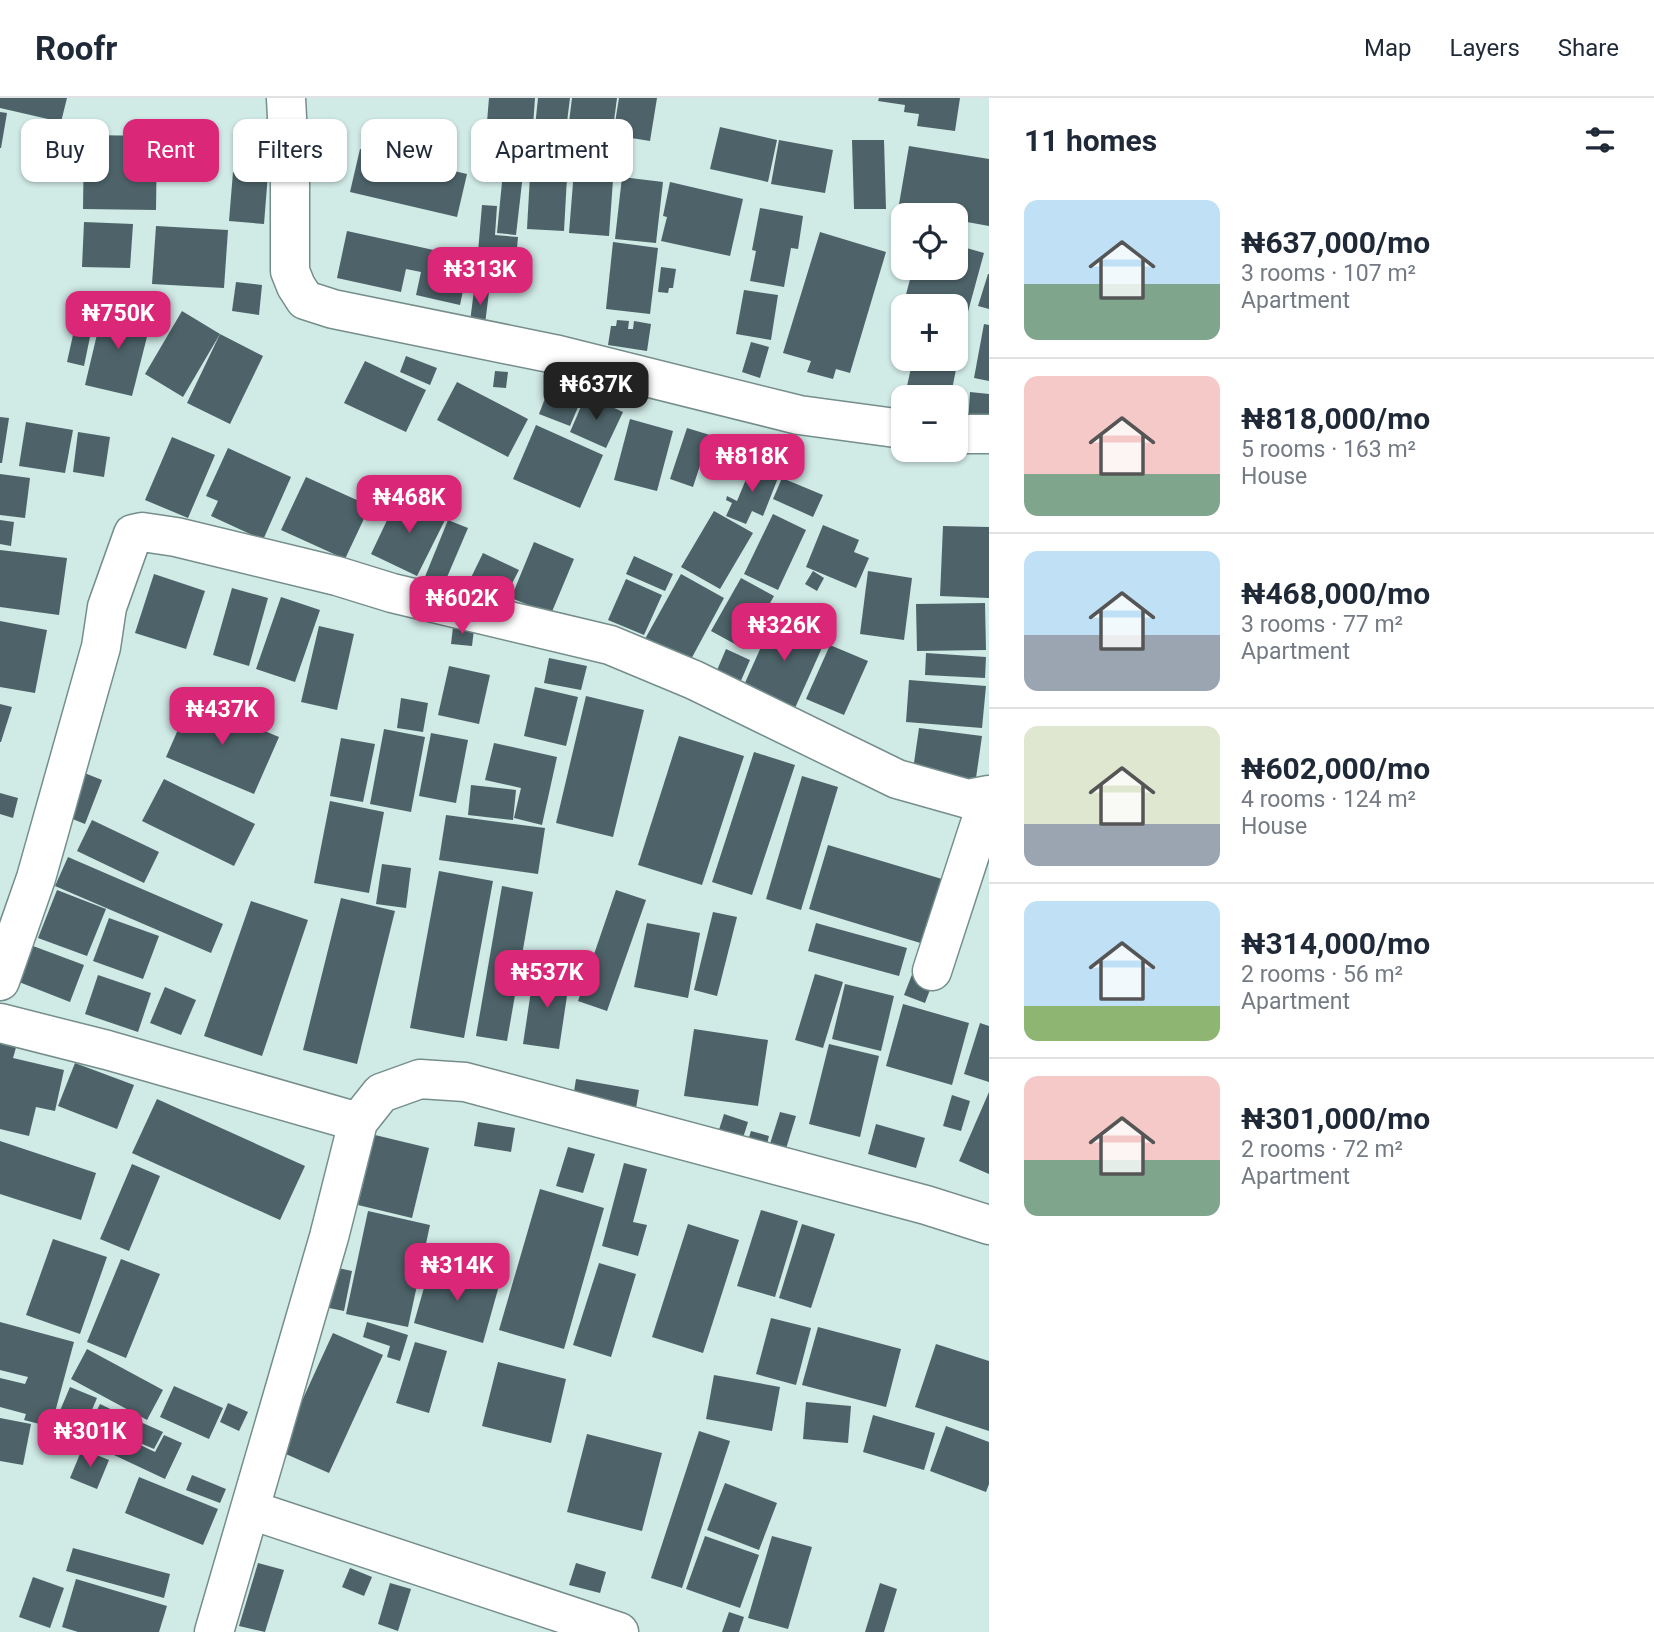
<!DOCTYPE html>
<meta charset="utf-8">
<style>
body{margin:0;font-family:Roboto,sans-serif;background:#f2f2f3;color:#1f2937;height:100vh;display:flex;flex-direction:column;font-size:26px;white-space:nowrap}
*{box-sizing:border-box;margin:0}
p{font-size:23px;color:#747a83}
.icon{flex:none;width:38px;height:38px;fill:none;stroke:currentColor;stroke-width:2;stroke-linecap:round;stroke-linejoin:round}
.map{position:relative;flex:1;overflow:hidden}
.drawer{display:flex;flex-direction:column;background:#fff;width:665px}
.drawer>*{flex:none}
.hud{position:absolute;left:21px;top:21px;width:665px;height:63px;display:flex;gap:14px}
.buttons{position:absolute;left:891px;top:105px;display:grid;gap:14px}
.buttons a{display:grid;place-items:center;width:77px;height:77px;border-radius:14px;background:#fff;box-shadow:0 2px 5px #0004;font-size:35px}
.price{position:absolute;translate:-50% -60px;padding:0 16px;border-radius:14px;background:#db2777;color:#fff;font-size:23px;line-height:46px;filter:drop-shadow(0 2px 4px #0008)}
.price::after{content:'';position:absolute;left:50%;top:42px;width:21px;height:16px;margin-left:-10px;background:inherit;clip-path:polygon(0 0,100% 0,50% 100%)}
.price.selected{background:#222;color:#fff}
ul{padding:0;list-style:none}
li{display:flex;align-items:center;gap:21px;height:175px;padding:0 35px}
li+li{border-top:2px solid #e0e1e3}
li span{display:grid;place-items:center;flex:none;width:196px;height:140px;border-radius:14px;color:#555}
li>.icon{margin-inline-start:auto}
span .icon{width:84px;height:84px;fill:#fffc;stroke-width:1}
li b{font-size:30px}
h2{display:flex;justify-content:space-between;align-items:center;height:84px;padding:0 35px;font-size:30px}
.pill{padding:0 24px;border-radius:14px;background:#fff;box-shadow:0 2px 5px #0004;font-size:24px;line-height:63px}
.pill.selected{background:#db2777;color:#fff}
header{display:flex;align-items:center;gap:42px;box-sizing:border-box;height:98px;padding:0 35px;background:#fff;border-bottom:2px solid #e0e1e3}
header strong{font-size:33px}
nav{display:flex;gap:38px;margin-inline-start:auto;font-size:24px}
main{display:flex;flex:1;min-height:0}
.map>svg:first-child{display:block}
</style>
<header>
<strong>Roofr</strong>
<nav><a>Map</a><a>Layers</a><a>Share</a></nav>
</header>
<main>
<div class="map">
<svg width="989" height="1534" viewBox="0 0 989 1534">
<rect width="100%" height="100%" fill="#d0eae6"/>
<!-- building -->
<g fill="#4d6369">
<polygon points="0,0 67,0 61,24 0,10"/>
<polygon points="489,0 535,0 533,28 487,24"/>
<polygon points="538,0 570,0 566,32 535,29"/>
<polygon points="572,0 617,0 612,38 568,32"/>
<polygon points="619,0 657,0 650,43 613,37"/>
<polygon points="879,0 960,0 955,33 917,28 919,16 904,14 905,7 878,3"/>
<polygon points="0,14 7,15 1,50 0,50"/>
<polygon points="720,29 777,42 768,84 710,71"/>
<polygon points="84,37 157,38 156,112 83,111"/>
<polygon points="779,42 833,52 825,95 771,86"/>
<polygon points="852,42 884,42 886,111 854,111"/>
<polygon points="909,48 989,61 989,128 956,122 956,117 928,117 898,112"/>
<polygon points="360,51 467,76 457,119 350,94"/>
<polygon points="531,59 568,61 564,133 527,131"/>
<polygon points="572,65 614,68 609,138 569,135 574,72 571,72"/>
<polygon points="233,74 268,76 264,126 229,123"/>
<polygon points="503,74 523,76 516,137 497,135"/>
<polygon points="622,79 663,84 656,145 615,141"/>
<polygon points="670,84 743,101 730,158 661,143 667,119 663,118"/>
<polygon points="482,107 497,108 495,137 518,139 513,194 475,190"/>
<polygon points="760,110 803,118 798,151 791,150 784,189 750,183 756,153 752,152"/>
<polygon points="84,124 133,126 130,170 82,169"/>
<polygon points="156,128 228,132 224,190 152,186"/>
<polygon points="347,133 470,160 460,207 416,197 421,174 406,171 401,194 337,180"/>
<polygon points="820,134 886,154 850,275 836,271 833,281 807,274 811,263 783,255"/>
<polygon points="613,144 658,150 650,216 606,211"/>
<polygon points="956,147 984,155 966,221 956,218 956,208 919,208 904,204 913,170 956,170"/>
<polygon points="661,169 676,171 673,190 669,190 668,195 658,194"/>
<polygon points="988,176 989,176 989,211 978,208"/>
<polygon points="236,184 262,187 259,217 232,213"/>
<polygon points="474,192 489,194 485,226 470,224"/>
<polygon points="744,192 778,197 771,242 736,236"/>
<polygon points="81,201 97,205 84,268 67,264"/>
<polygon points="104,207 152,219 132,298 85,287"/>
<polygon points="182,213 220,236 183,299 145,276"/>
<polygon points="617,222 629,223 628,231 633,231 634,223 651,226 647,253 608,247 611,228 616,228"/>
<polygon points="984,226 989,227 989,283 974,280"/>
<polygon points="956,234 963,235 951,297 907,288 913,261 956,261"/>
<polygon points="220,236 263,258 230,326 187,305"/>
<polygon points="751,244 769,249 760,280 742,274"/>
<polygon points="406,258 437,270 430,287 400,274"/>
<polygon points="365,263 426,292 406,334 344,305"/>
<polygon points="495,273 508,274 506,290 493,289"/>
<polygon points="552,282 584,295 570,328 539,316"/>
<polygon points="457,284 528,321 508,359 437,322"/>
<polygon points="970,294 989,296 989,328 968,326"/>
<polygon points="586,297 623,314 606,350 570,334"/>
<polygon points="0,319 9,320 2,365 0,365"/>
<polygon points="630,321 673,333 657,393 614,382"/>
<polygon points="26,324 73,332 65,375 19,368"/>
<polygon points="536,327 603,357 580,410 513,381"/>
<polygon points="687,330 710,337 693,389 670,381"/>
<polygon points="78,334 110,339 104,379 73,374"/>
<polygon points="746,338 789,351 782,374 761,368 763,365 740,358"/>
<polygon points="172,339 215,357 188,420 145,402"/>
<polygon points="228,350 291,379 263,442 211,418 218,403 206,398"/>
<polygon points="741,365 778,380 763,418 752,413 746,426 726,418 732,405 726,402 727,398 737,403 747,379 736,375"/>
<polygon points="0,376 30,380 25,420 0,417"/>
<polygon points="306,379 370,408 345,461 281,432"/>
<polygon points="782,380 823,397 813,419 773,401"/>
<polygon points="400,395 447,418 417,478 371,456"/>
<polygon points="714,413 753,435 720,491 681,469"/>
<polygon points="773,416 806,432 778,492 744,476"/>
<polygon points="0,422 14,424 11,448 0,446"/>
<polygon points="448,422 468,430 439,498 420,491"/>
<polygon points="823,427 859,442 854,454 869,460 856,490 806,469"/>
<polygon points="943,428 989,429 989,500 940,498"/>
<polygon points="534,444 574,461 551,516 511,500"/>
<polygon points="0,452 67,460 59,517 0,509"/>
<polygon points="483,455 519,472 505,499 484,489 477,503 463,496"/>
<polygon points="634,458 673,476 665,493 626,476"/>
<polygon points="813,473 824,480 817,493 805,486"/>
<polygon points="868,473 912,480 904,542 860,536"/>
<polygon points="154,476 205,493 186,551 135,535"/>
<polygon points="681,476 724,500 689,565 645,541"/>
<polygon points="741,480 774,498 744,551 711,533"/>
<polygon points="626,481 662,497 644,537 608,522"/>
<polygon points="232,490 268,500 249,568 213,557"/>
<polygon points="281,499 320,512 295,584 256,571"/>
<polygon points="985,505 986,552 917,553 916,506"/>
<polygon points="778,511 829,534 791,619 740,596"/>
<polygon points="0,523 47,532 35,595 0,589"/>
<polygon points="319,528 354,536 337,612 301,604"/>
<polygon points="453,529 474,531 472,548 451,546"/>
<polygon points="830,547 868,563 844,617 806,601"/>
<polygon points="726,551 750,562 736,594 712,584"/>
<polygon points="926,555 986,559 985,580 925,577"/>
<polygon points="549,560 587,568 581,592 544,585"/>
<polygon points="449,568 490,577 479,626 438,617"/>
<polygon points="909,582 986,588 982,630 906,624"/>
<polygon points="535,589 578,599 566,648 524,638"/>
<polygon points="586,598 644,612 613,739 556,725"/>
<polygon points="401,600 428,605 423,634 397,630"/>
<polygon points="191,602 279,639 254,696 166,659"/>
<polygon points="0,606 12,609 1,644 0,644"/>
<polygon points="919,630 982,638 975,687 912,679"/>
<polygon points="384,631 425,639 411,714 370,706"/>
<polygon points="431,635 468,642 456,705 419,698"/>
<polygon points="679,638 744,658 702,787 638,767"/>
<polygon points="341,640 375,646 363,704 330,698"/>
<polygon points="494,645 557,659 542,727 514,720 521,690 485,682"/>
<polygon points="754,654 795,667 752,797 712,784"/>
<polygon points="82,674 102,682 85,726 65,718"/>
<polygon points="802,678 838,689 801,812 766,801"/>
<polygon points="164,681 255,726 234,768 142,723"/>
<polygon points="471,687 516,692 513,722 468,717"/>
<polygon points="0,695 18,700 13,720 0,716"/>
<polygon points="330,703 384,714 369,795 314,785"/>
<polygon points="446,717 545,730 538,776 439,762"/>
<polygon points="92,722 159,754 144,785 77,753"/>
<polygon points="828,747 952,784 927,847 809,811"/>
<polygon points="68,759 223,826 211,855 55,788"/>
<polygon points="382,766 411,770 406,810 376,806"/>
<polygon points="439,773 493,783 464,940 410,930"/>
<polygon points="502,788 533,794 507,943 476,938"/>
<polygon points="57,792 106,811 87,858 38,840"/>
<polygon points="616,792 646,802 607,913 578,903"/>
<polygon points="341,800 395,813 357,966 303,952"/>
<polygon points="251,803 308,822 262,958 204,938"/>
<polygon points="713,814 737,819 717,898 694,892"/>
<polygon points="109,820 159,838 143,881 93,863"/>
<polygon points="647,825 700,835 688,900 634,889"/>
<polygon points="816,825 907,850 899,878 808,853"/>
<polygon points="33,848 84,867 70,904 19,884"/>
<polygon points="534,873 570,878 559,951 523,946"/>
<polygon points="913,874 934,881 925,905 904,897"/>
<polygon points="815,876 843,884 823,950 795,942"/>
<polygon points="98,877 151,895 138,934 85,916"/>
<polygon points="845,886 894,898 881,953 832,941"/>
<polygon points="165,889 196,902 181,937 150,925"/>
<polygon points="903,906 969,925 952,987 886,968"/>
<polygon points="980,925 989,928 989,984 964,976"/>
<polygon points="694,931 768,942 758,1008 684,998"/>
<polygon points="0,942 17,946 13,960 64,972 55,1013 36,1009 29,1038 0,1031"/>
<polygon points="829,946 879,958 860,1039 809,1026"/>
<polygon points="75,965 134,987 117,1031 58,1008"/>
<polygon points="576,981 639,992 636,1010 641,1010 640,1017 572,1006"/>
<polygon points="989,994 989,1076 959,1063"/>
<polygon points="952,997 970,1003 961,1033 943,1028"/>
<polygon points="157,1001 305,1068 280,1122 132,1055"/>
<polygon points="780,1014 796,1018 785,1054 769,1049"/>
<polygon points="724,1016 748,1024 742,1043 718,1035"/>
<polygon points="478,1024 515,1030 511,1054 474,1048"/>
<polygon points="876,1026 925,1040 916,1070 868,1056"/>
<polygon points="751,1033 769,1038 765,1054 746,1049"/>
<polygon points="375,1037 429,1050 412,1120 358,1107"/>
<polygon points="0,1043 96,1075 81,1122 0,1096"/>
<polygon points="568,1049 595,1056 583,1095 556,1088"/>
<polygon points="624,1065 647,1071 633,1124 647,1127 638,1158 602,1148"/>
<polygon points="132,1066 160,1078 129,1153 100,1141"/>
<polygon points="540,1091 604,1110 564,1251 499,1232"/>
<polygon points="761,1112 798,1123 775,1199 737,1188"/>
<polygon points="368,1113 430,1127 408,1229 346,1216"/>
<polygon points="688,1126 739,1142 703,1255 652,1239"/>
<polygon points="802,1126 835,1136 811,1210 779,1200"/>
<polygon points="53,1141 107,1159 80,1236 26,1217"/>
<polygon points="121,1161 160,1176 126,1260 87,1244"/>
<polygon points="431,1165 500,1184 483,1245 414,1225"/>
<polygon points="599,1165 636,1176 611,1259 573,1247"/>
<polygon points="329,1168 352,1173 344,1213 319,1208"/>
<polygon points="771,1220 811,1230 796,1287 756,1276"/>
<polygon points="0,1224 74,1244 51,1329 24,1322 26,1316 0,1309 0,1280 25,1286 28,1279 0,1272"/>
<polygon points="367,1224 408,1237 400,1263 387,1259 390,1248 363,1239"/>
<polygon points="818,1229 901,1251 886,1309 802,1287"/>
<polygon points="333,1235 383,1257 329,1375 279,1353"/>
<polygon points="415,1244 447,1253 429,1315 396,1305"/>
<polygon points="936,1246 989,1263 989,1333 915,1309"/>
<polygon points="87,1251 163,1292 147,1322 71,1281"/>
<polygon points="498,1264 566,1281 551,1345 482,1328"/>
<polygon points="714,1277 780,1289 772,1333 706,1321"/>
<polygon points="174,1288 223,1310 209,1341 160,1319"/>
<polygon points="70,1289 97,1300 78,1345 51,1334"/>
<polygon points="806,1304 851,1308 848,1345 803,1341"/>
<polygon points="228,1305 248,1314 239,1333 220,1324"/>
<polygon points="100,1306 123,1317 113,1334 155,1354 164,1337 182,1345 165,1381 82,1342"/>
<polygon points="873,1317 935,1335 924,1372 863,1354"/>
<polygon points="127,1318 163,1334 154,1351 119,1336"/>
<polygon points="0,1320 31,1326 23,1367 0,1363"/>
<polygon points="946,1328 989,1344 989,1386 986,1394 930,1373"/>
<polygon points="699,1333 730,1343 682,1490 651,1480"/>
<polygon points="587,1336 662,1355 642,1433 567,1414"/>
<polygon points="82,1351 109,1362 97,1391 70,1380"/>
<polygon points="192,1377 226,1391 220,1405 186,1392"/>
<polygon points="139,1379 218,1411 203,1447 125,1415"/>
<polygon points="725,1385 777,1405 759,1452 707,1432"/>
<polygon points="705,1438 759,1457 740,1510 686,1491"/>
<polygon points="772,1438 812,1449 788,1531 748,1520"/>
<polygon points="73,1450 170,1476 164,1500 66,1473"/>
<polygon points="258,1465 284,1472 265,1534 239,1528"/>
<polygon points="576,1465 606,1474 600,1495 569,1487"/>
<polygon points="350,1470 372,1479 364,1498 342,1489"/>
<polygon points="33,1479 64,1490 50,1530 19,1519"/>
<polygon points="76,1481 167,1508 159,1534 78,1534 62,1529"/>
<polygon points="390,1485 411,1491 398,1533 378,1526"/>
<polygon points="880,1485 897,1491 884,1534 865,1534"/>
<polygon points="729,1514 744,1519 739,1534 722,1534"/>
</g>
<g fill="none" stroke-linecap="round" stroke-linejoin="round">
<defs>
<g id="minor">
<polyline points="286,0 290,79 290,173 296,188 305,202 333,211 554,256 799,317 903,331"/>
<polyline points="956,336 989,336"/>
<polyline points="932,873 989,698"/>
<polyline points="0,883 36,780 101,549 107,509 133,436 142,434 176,439 337,478 392,495 610,547 694,582 897,681 968,701 989,697"/>
<polyline points="0,925 107,952 358,1024"/>
<polyline points="251,1412 619,1534"/>
<polyline points="214,1534 329,1139 358,1024 381,995 420,981 465,984 926,1107 989,1127"/>
</g>
</defs>
<!-- minor casing -->
<use href="#minor" stroke="#768e8b" stroke-width="41"/>
<!-- minor -->
<use href="#minor" stroke="#fff" stroke-width="38"/>
</g>
</svg>
<div class="buttons">
<a><svg class="icon" aria-label="locate" viewBox="0 0 24 24"><circle cx="12" cy="12" r="6"/><path d="M12 2v4M12 18v4M2 12h4M18 12h4"/></svg></a>
<a>+</a>
<a>−</a>
</div>
<b class="price" style="left:480px;top:209px">₦313K</b>
<b class="price" style="left:118px;top:253px">₦750K</b>
<b class="price selected" style="left:596px;top:324px">₦637K</b>
<b class="price" style="left:752px;top:396px">₦818K</b>
<b class="price" style="left:409px;top:437px">₦468K</b>
<b class="price" style="left:462px;top:538px">₦602K</b>
<b class="price" style="left:784px;top:565px">₦326K</b>
<b class="price" style="left:222px;top:649px">₦437K</b>
<b class="price" style="left:547px;top:912px">₦537K</b>
<b class="price" style="left:457px;top:1205px">₦314K</b>
<b class="price" style="left:90px;top:1371px">₦301K</b>
<div class="hud">
<a class="pill">Buy</a>
<a class="pill selected">Rent</a>
<a class="pill">Filters</a>
<a class="pill">New</a>
<a class="pill">Apartment</a>
</div>
</div>
<section class="drawer">
<h2>11 homes<svg class="icon" aria-label="filters" viewBox="0 0 24 24"><path d="M4 7h16M4 17h16"/><circle cx="9" cy="7" r="2"/><circle cx="15" cy="17" r="2"/></svg></h2>
<ul>
<li><span style="background:linear-gradient(#bfe0f5 60%,#7fa58c 0)"><svg class="icon" aria-label="home" viewBox="0 0 24 24"><path d="M3 11l9-7 9 7M6 9v11h12V9"/></svg></span><div><b>₦637,000/mo</b><p>3 rooms · 107 m²</p><p>Apartment</p></div></li>
<li><span style="background:linear-gradient(#f6c9c9 70%,#7fa58c 0)"><svg class="icon" aria-label="home" viewBox="0 0 24 24"><path d="M3 11l9-7 9 7M6 9v11h12V9"/></svg></span><div><b>₦818,000/mo</b><p>5 rooms · 163 m²</p><p>House</p></div></li>
<li><span style="background:linear-gradient(#bfe0f5 60%,#9aa5b1 0)"><svg class="icon" aria-label="home" viewBox="0 0 24 24"><path d="M3 11l9-7 9 7M6 9v11h12V9"/></svg></span><div><b>₦468,000/mo</b><p>3 rooms · 77 m²</p><p>Apartment</p></div></li>
<li><span style="background:linear-gradient(#dfe7d0 70%,#9aa5b1 0)"><svg class="icon" aria-label="home" viewBox="0 0 24 24"><path d="M3 11l9-7 9 7M6 9v11h12V9"/></svg></span><div><b>₦602,000/mo</b><p>4 rooms · 124 m²</p><p>House</p></div></li>
<li><span style="background:linear-gradient(#bfe0f5 75%,#8fb573 0)"><svg class="icon" aria-label="home" viewBox="0 0 24 24"><path d="M3 11l9-7 9 7M6 9v11h12V9"/></svg></span><div><b>₦314,000/mo</b><p>2 rooms · 56 m²</p><p>Apartment</p></div></li>
<li><span style="background:linear-gradient(#f6c9c9 60%,#7fa58c 0)"><svg class="icon" aria-label="home" viewBox="0 0 24 24"><path d="M3 11l9-7 9 7M6 9v11h12V9"/></svg></span><div><b>₦301,000/mo</b><p>2 rooms · 72 m²</p><p>Apartment</p></div></li>
</ul>
</section>
</main>
